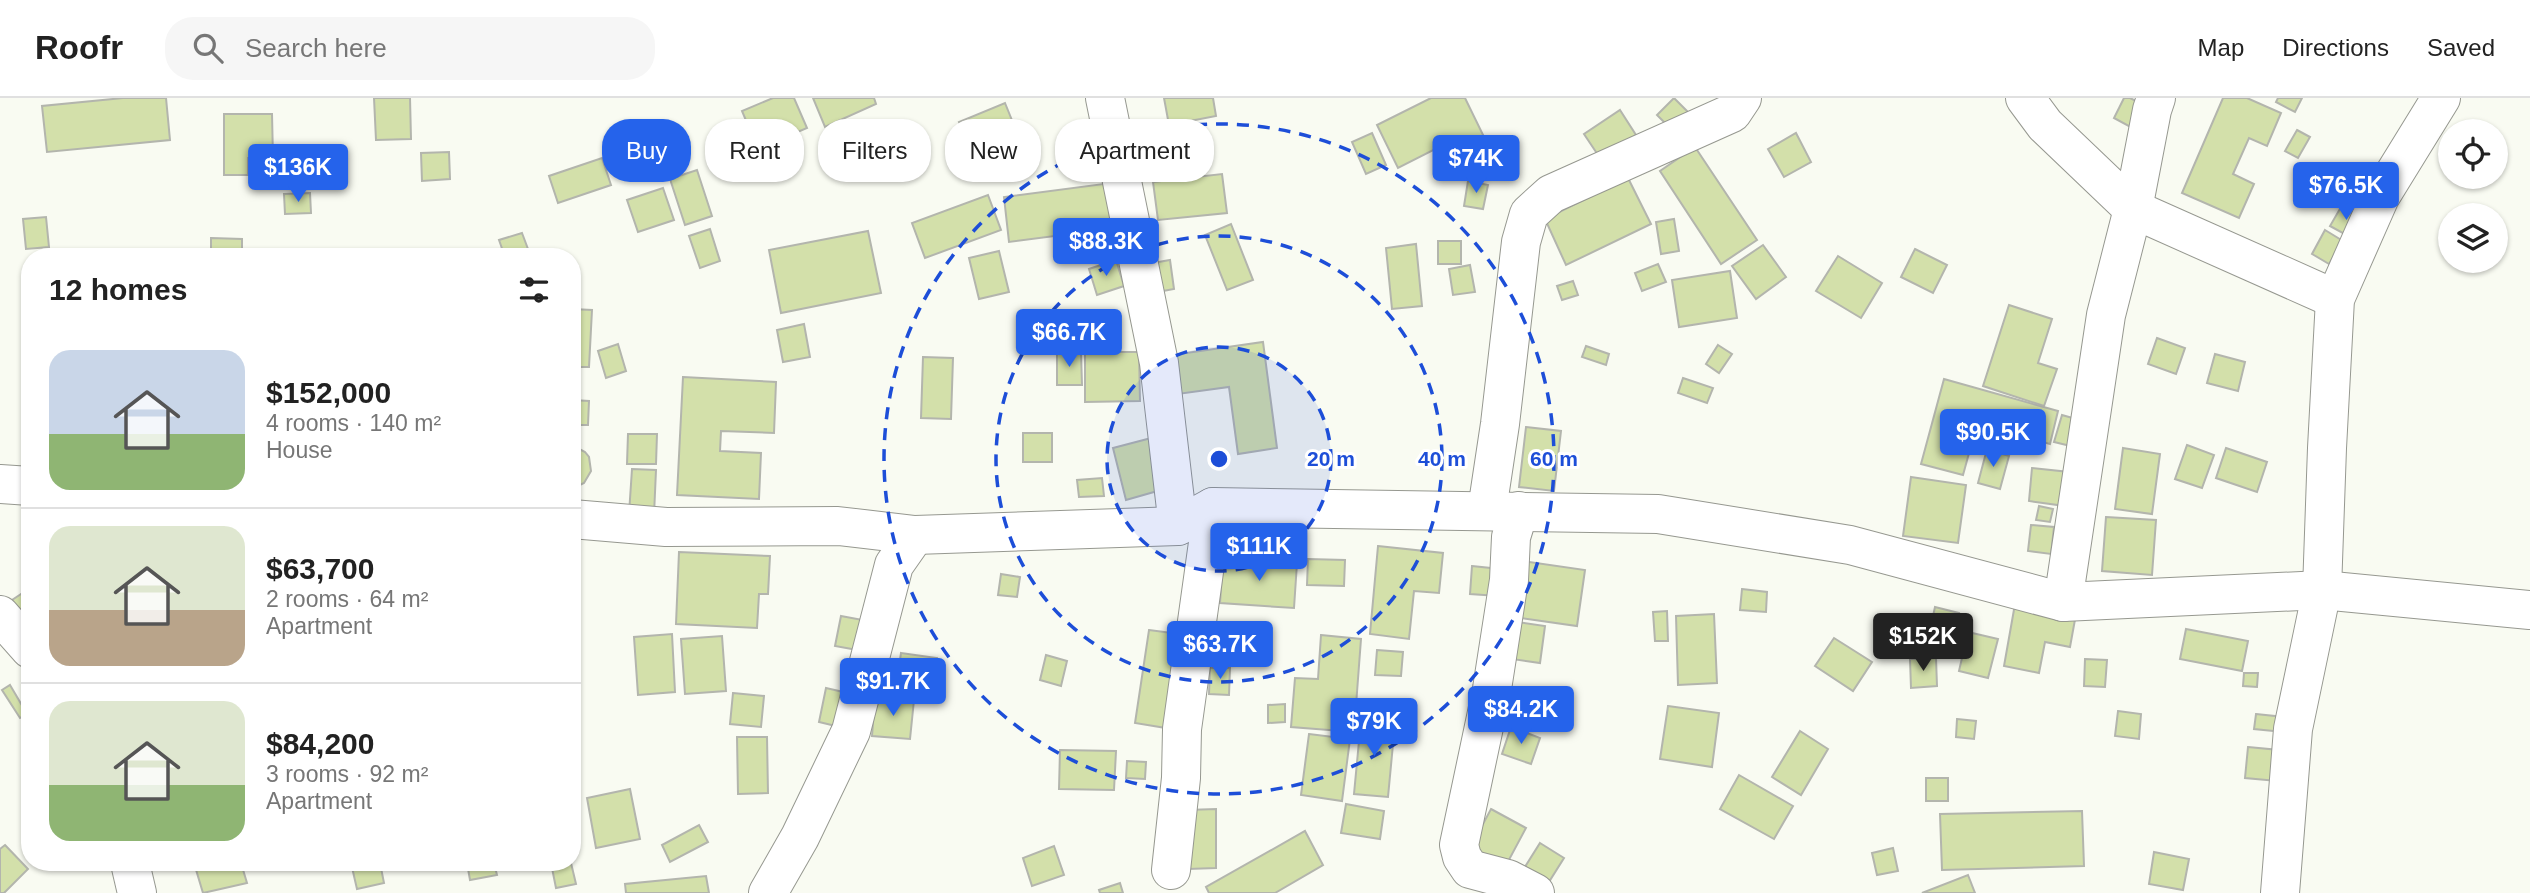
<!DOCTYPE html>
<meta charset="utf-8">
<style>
body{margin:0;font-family:Helvetica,sans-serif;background:#f6f6f6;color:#222;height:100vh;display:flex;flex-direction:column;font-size:26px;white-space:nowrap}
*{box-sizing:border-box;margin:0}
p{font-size:23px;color:#767676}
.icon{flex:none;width:38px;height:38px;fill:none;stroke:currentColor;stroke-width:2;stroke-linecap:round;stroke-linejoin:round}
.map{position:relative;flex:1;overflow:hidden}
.details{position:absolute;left:21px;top:150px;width:560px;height:623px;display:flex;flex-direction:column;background:#fff;border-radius:28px;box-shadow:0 2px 5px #0004}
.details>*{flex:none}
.banner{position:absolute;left:602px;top:21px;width:665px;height:63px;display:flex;gap:14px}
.fabs{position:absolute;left:2438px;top:21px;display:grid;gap:14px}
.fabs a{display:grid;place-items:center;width:70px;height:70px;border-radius:50%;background:#fff;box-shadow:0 2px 5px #0004;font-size:35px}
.price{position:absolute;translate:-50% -60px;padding:0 16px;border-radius:7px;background:#2563eb;color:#fff;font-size:23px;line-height:46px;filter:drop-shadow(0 2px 4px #0008)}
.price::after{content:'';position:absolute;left:50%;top:42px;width:21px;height:16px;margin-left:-10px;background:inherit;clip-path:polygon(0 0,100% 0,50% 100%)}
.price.on{background:#222;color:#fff}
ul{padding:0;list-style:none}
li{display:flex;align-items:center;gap:21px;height:175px;padding:0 28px}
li+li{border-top:2px solid #e0e0e0}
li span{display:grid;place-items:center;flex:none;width:196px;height:140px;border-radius:21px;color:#555}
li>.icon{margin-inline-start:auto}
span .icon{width:84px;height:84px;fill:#fffc;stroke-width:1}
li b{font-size:30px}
h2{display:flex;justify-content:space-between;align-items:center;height:84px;padding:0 28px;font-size:30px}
.tag{padding:0 24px;border-radius:28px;background:#fff;box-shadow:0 2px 5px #0004;font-size:24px;line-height:63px}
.tag.on{background:#2563eb;color:#fff}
header{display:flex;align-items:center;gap:42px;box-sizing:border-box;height:98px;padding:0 35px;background:#fff;border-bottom:2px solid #e0e0e0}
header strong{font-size:33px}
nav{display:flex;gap:38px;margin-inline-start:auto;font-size:24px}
.search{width:490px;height:63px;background:#f6f6f6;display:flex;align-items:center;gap:18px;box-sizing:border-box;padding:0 24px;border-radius:28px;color:#767676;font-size:26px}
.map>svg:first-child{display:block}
</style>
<header>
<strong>Roofr</strong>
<div class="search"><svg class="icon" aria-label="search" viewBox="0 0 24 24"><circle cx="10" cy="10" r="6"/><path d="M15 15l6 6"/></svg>Search here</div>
<nav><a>Map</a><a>Directions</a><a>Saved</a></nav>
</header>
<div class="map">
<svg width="2530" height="795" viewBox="0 0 2530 795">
<rect width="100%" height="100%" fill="#f9fbf2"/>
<!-- building -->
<g fill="#d3e0aa" stroke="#b3b5ad" stroke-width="2">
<polygon points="123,0 166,0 170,42 47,54 42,8"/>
<polygon points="374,0 410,0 411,41 376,42"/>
<polygon points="773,0 794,0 807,30 758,51 742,13"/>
<polygon points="813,0 874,0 876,6 825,29"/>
<polygon points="1164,0 1213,0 1216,18 1169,27"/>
<polygon points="1431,0 1465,0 1486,43 1451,61 1443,47 1398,70 1377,27"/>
<polygon points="1674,0 1690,16 1673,33 1657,17"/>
<polygon points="2124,0 2130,0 2148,9 2136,32 2114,20"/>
<polygon points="2223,0 2247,0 2281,15 2267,48 2249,40 2233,76 2254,86 2239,120 2182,95"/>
<polygon points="2278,0 2302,0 2295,14 2276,4"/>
<polygon points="1005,5 1026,57 979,76 959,24"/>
<polygon points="1620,12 1636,37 1600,60 1584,36"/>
<polygon points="224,16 272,16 273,60 248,60 248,77 224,77"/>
<polygon points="2297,32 2310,39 2298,60 2285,53"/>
<polygon points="1372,35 1386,67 1366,76 1352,44"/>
<polygon points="1796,35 1811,64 1784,79 1768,51"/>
<polygon points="1695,49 1757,142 1721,166 1660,73"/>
<polygon points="449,54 450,81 422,83 421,55"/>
<polygon points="1087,55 1089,68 1069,72 1066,59"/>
<polygon points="602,60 611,87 558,105 549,78"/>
<polygon points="697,72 712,118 685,127 670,81"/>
<polygon points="1222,76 1227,115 1158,122 1153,84"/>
<polygon points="1628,80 1651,126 1566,167 1545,121"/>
<polygon points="1468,83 1488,87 1483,111 1464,108"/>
<polygon points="1111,85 1117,130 1009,144 1004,99"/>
<polygon points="663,90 674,122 638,134 627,102"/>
<polygon points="310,95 311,115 285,116 284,96"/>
<polygon points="988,97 1001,132 925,160 912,125"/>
<polygon points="2341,109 2361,120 2350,139 2330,128"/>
<polygon points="46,119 49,149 26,151 23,121"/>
<polygon points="1674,121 1679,153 1661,156 1656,124"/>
<polygon points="1231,126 1253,182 1227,192 1205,137"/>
<polygon points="710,131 720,163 700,170 689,138"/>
<polygon points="2325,132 2343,143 2329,166 2312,156"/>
<polygon points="868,133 881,195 781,215 769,152"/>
<polygon points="522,135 531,159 505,159 499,142"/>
<polygon points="211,140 242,141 242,159 211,159"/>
<rect x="1438" y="143" width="23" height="23"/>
<polygon points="1416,146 1422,208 1392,211 1386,150"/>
<polygon points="1763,147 1786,179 1756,201 1732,168"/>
<polygon points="1915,151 1947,167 1933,195 1901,179"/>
<polygon points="999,153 1009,194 979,201 969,160"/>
<polygon points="1838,158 1882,185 1861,220 1816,193"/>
<polygon points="1116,162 1124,188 1097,197 1089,171"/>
<polygon points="1170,162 1174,191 1152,195 1147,166"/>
<polygon points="1658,166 1666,184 1642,193 1635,175"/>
<polygon points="1470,167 1475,194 1453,197 1449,171"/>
<polygon points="1730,173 1737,220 1679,229 1672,182"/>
<polygon points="1573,183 1578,197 1562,202 1557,188"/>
<polygon points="2009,207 2052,221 2038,265 2057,271 2044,308 1983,288"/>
<polygon points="572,211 592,212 589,269 572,269"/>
<polygon points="804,226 810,259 783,264 777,232"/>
<polygon points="2157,240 2185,250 2176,276 2148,266"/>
<polygon points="1263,244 1277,350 1238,356 1229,289 1178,296 1172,257"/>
<polygon points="618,246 626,273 606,280 598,253"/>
<polygon points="1718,247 1732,256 1719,275 1706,266"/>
<polygon points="1586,248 1609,256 1606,267 1582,259"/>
<polygon points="1057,254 1081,254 1082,287 1057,287"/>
<polygon points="1085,254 1139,254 1140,303 1085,304"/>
<polygon points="2215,256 2245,264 2238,293 2207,285"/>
<polygon points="923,259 953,260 951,321 921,320"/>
<polygon points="683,279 776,284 774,335 721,333 720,353 761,355 759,401 677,397"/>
<polygon points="1683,280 1713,290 1707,305 1678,295"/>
<polygon points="1944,281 2058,313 2050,346 1977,326 1963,377 1921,366"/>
<polygon points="572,302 589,303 588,327 572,327"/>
<polygon points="2062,317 2090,325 2083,351 2054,344"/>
<polygon points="1526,329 1561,333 1554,393 1519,389"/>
<rect x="1023" y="335" width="29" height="29"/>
<polygon points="628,336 657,336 656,366 627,366"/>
<polygon points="1155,339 1168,390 1126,402 1113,350"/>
<polygon points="572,347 585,354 589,359 591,373 584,385 572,391"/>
<polygon points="2187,347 2214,357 2202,390 2175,381"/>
<polygon points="2123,350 2160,356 2152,416 2115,411"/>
<polygon points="2226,350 2267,364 2257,394 2216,380"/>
<polygon points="1987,351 2009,358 2000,391 1978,385"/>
<polygon points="2032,370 2069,374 2065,408 2029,403"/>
<polygon points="632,371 656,372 654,417 629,416"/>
<polygon points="1911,379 1966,387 1958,445 1903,438"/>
<polygon points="1102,380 1104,398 1079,399 1077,382"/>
<polygon points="2039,408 2053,411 2050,424 2036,422"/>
<polygon points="2106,419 2156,422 2152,477 2102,473"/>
<polygon points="2031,427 2054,429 2051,456 2028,453"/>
<polygon points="1378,448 1443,455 1439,495 1414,493 1409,541 1370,536"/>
<polygon points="679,454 770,458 768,496 759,496 757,530 676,526"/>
<polygon points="1223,461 1297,465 1294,510 1220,505"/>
<polygon points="1308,461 1345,462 1344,488 1307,487"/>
<polygon points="1522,463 1585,472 1577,528 1514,519"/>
<polygon points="1472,468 1500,471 1498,498 1470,496"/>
<polygon points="1001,476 1020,479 1017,499 998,497"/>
<polygon points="30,490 30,529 12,502"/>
<polygon points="1742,491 1767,494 1766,514 1740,512"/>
<polygon points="2015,506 2076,516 2070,549 2045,544 2039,575 2004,568"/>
<polygon points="1935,509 1959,515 1954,538 1930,532"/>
<polygon points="1667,513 1668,543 1655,543 1653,514"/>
<polygon points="1714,516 1717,585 1678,587 1676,518"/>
<polygon points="841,518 868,523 863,553 835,548"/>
<polygon points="1517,524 1545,528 1540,565 1512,561"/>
<polygon points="2186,531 2248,543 2242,573 2180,561"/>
<polygon points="1149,532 1180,536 1166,630 1135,625"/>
<polygon points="1968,534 1998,541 1988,580 1959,573"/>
<polygon points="672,536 675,594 638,597 634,539"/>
<polygon points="1321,537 1361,541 1354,634 1291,629 1295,580 1318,581"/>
<polygon points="722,538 726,593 685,596 681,541"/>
<polygon points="1834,540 1872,564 1853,593 1815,568"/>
<polygon points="1377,552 1403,554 1401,578 1375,577"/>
<polygon points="901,555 937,560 933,593 896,589"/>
<polygon points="1046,557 1067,563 1061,588 1040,582"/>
<polygon points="1936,560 1937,588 1911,590 1910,561"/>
<polygon points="2085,561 2107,562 2105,589 2084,588"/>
<polygon points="1210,570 1230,570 1229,597 1209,596"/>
<polygon points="2244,575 2258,575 2257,589 2243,588"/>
<polygon points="10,587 27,616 20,620 2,592"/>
<polygon points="826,590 852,596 844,630 819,624"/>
<polygon points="733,595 764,598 761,629 730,626"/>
<polygon points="875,599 914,602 910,641 872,638"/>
<polygon points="1285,606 1285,624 1268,625 1268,607"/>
<polygon points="1668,608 1719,615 1712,669 1660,661"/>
<polygon points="2118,613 2141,616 2139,641 2115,638"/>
<polygon points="2256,616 2284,619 2283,634 2254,631"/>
<polygon points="1957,621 1976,623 1974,641 1956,639"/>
<polygon points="1361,622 1395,625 1388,699 1354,696"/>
<polygon points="1511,629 1540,640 1531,666 1502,656"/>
<polygon points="1800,633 1828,651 1801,697 1772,679"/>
<polygon points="1309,636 1350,641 1342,703 1301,697"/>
<polygon points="737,639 767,639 768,695 738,696"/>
<polygon points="2248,649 2279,652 2277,683 2245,680"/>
<polygon points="1060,652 1116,653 1114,692 1059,691"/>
<polygon points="1127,663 1146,664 1145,681 1126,680"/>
<polygon points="1739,677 1793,708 1774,741 1720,711"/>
<rect x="1926" y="680" width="22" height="23"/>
<polygon points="630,691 640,741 596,750 587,700"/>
<polygon points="1346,706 1384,713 1380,741 1341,735"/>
<polygon points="1216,711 1216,770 1188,771 1187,712"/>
<polygon points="1491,711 1526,730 1503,773 1468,754"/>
<polygon points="2082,713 2084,768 1942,772 1940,716"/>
<polygon points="699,727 708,744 670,764 662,747"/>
<polygon points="1305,733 1323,767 1275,795 1209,795 1206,789"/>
<polygon points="1540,745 1564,760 1547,787 1523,772"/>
<polygon points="5,747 28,771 4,795 0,795 0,751"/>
<polygon points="1054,748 1064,777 1032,788 1023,760"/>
<polygon points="1893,750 1898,773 1877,777 1872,755"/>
<polygon points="2154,754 2189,761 2183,792 2149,786"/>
<polygon points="194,765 241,765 247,785 203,795"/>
<polygon points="351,765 380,765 384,785 357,791"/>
<polygon points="467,765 494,765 497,777 470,782"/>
<polygon points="551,765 571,765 576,786 556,790"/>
<polygon points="1968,777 1975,795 1922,795"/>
<polygon points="706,778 709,795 626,795 625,786"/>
<polygon points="1120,785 1123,795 1100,795 1099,792"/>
</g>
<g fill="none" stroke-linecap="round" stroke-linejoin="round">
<defs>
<g id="minor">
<polyline points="1105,0 1159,265 1178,428"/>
<polyline points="2025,0 2045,27 2133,111 2335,201"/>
<polyline points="0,386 30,388"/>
<polyline points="1487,412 1500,326 1521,144 1529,116 1551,96 1732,15 1742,0"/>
<polyline points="1519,413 1511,439 1509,482 1492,591 1459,747 1462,759 1470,771 1508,781 1535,795"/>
<polyline points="572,421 666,429 838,428 915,437 1178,428 1213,409 1658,416 1850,447 2063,504 2322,492 2530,512"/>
<polyline points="2063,504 2106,217 2133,111 2152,12 2156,0"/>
<polyline points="0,517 30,551"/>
<polyline points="130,765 137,795"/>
<polyline points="1171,772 1181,680 1182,631 1213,409"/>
<polyline points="768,795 800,739 851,633 894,467 915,437"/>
<polyline points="2280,795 2293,631 2322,492 2327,350 2335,201 2380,99 2441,0"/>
</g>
</defs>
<!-- minor casing -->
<use href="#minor" stroke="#969890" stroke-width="40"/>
<!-- minor -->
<use href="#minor" stroke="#fff" stroke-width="38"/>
</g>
<!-- distance rings -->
<circle cx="1219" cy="361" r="112" fill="#1d4ed8" fill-opacity=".12"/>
<g fill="none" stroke="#1d4ed8" stroke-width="3.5" stroke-dasharray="12 9">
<circle cx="1219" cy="361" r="112"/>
<circle cx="1219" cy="361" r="223"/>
<circle cx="1219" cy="361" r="335"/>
</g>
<circle cx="1219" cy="361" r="10" fill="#1d4ed8" stroke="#fff" stroke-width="3.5"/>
<g font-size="21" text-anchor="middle" font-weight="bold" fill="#1d4ed8" stroke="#fff" stroke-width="6" stroke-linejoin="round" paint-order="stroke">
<text x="1331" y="368">20 m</text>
<text x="1442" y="368">40 m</text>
<text x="1554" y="368">60 m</text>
</g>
</svg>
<div class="fabs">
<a><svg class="icon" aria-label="locate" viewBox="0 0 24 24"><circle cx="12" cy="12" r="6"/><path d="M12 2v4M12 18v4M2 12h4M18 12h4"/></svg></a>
<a><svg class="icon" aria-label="layers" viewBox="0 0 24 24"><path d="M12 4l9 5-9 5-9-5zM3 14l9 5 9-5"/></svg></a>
</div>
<b class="price" style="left:1476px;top:97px">$74K</b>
<b class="price" style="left:298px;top:106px">$136K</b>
<b class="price" style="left:2346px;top:124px">$76.5K</b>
<b class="price" style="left:1106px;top:180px">$88.3K</b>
<b class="price" style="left:1069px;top:271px">$66.7K</b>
<b class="price" style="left:1993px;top:371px">$90.5K</b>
<b class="price" style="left:1259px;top:485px">$111K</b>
<b class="price on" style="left:1923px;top:575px">$152K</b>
<b class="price" style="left:1220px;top:583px">$63.7K</b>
<b class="price" style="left:893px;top:620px">$91.7K</b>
<b class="price" style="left:1521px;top:648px">$84.2K</b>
<b class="price" style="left:1374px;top:660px">$79K</b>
<div class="banner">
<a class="tag on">Buy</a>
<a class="tag">Rent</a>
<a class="tag">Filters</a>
<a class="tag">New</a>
<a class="tag">Apartment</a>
</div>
<section class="details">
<h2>12 homes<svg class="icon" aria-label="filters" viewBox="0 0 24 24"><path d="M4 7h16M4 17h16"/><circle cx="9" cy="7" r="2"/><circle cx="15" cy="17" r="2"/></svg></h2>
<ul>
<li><span style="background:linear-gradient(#c9d6e8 60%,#8fb573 0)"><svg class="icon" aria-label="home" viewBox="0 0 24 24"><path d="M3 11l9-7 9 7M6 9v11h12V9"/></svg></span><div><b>$152,000</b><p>4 rooms · 140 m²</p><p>House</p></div></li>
<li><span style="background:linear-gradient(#dfe7d0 60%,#b9a48a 0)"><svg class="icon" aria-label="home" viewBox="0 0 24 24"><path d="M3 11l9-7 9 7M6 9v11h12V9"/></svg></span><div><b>$63,700</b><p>2 rooms · 64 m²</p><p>Apartment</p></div></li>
<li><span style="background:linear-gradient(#dfe7d0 60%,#8fb573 0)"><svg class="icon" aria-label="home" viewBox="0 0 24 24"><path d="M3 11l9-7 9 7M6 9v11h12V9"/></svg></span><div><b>$84,200</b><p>3 rooms · 92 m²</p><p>Apartment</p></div></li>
</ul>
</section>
</div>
